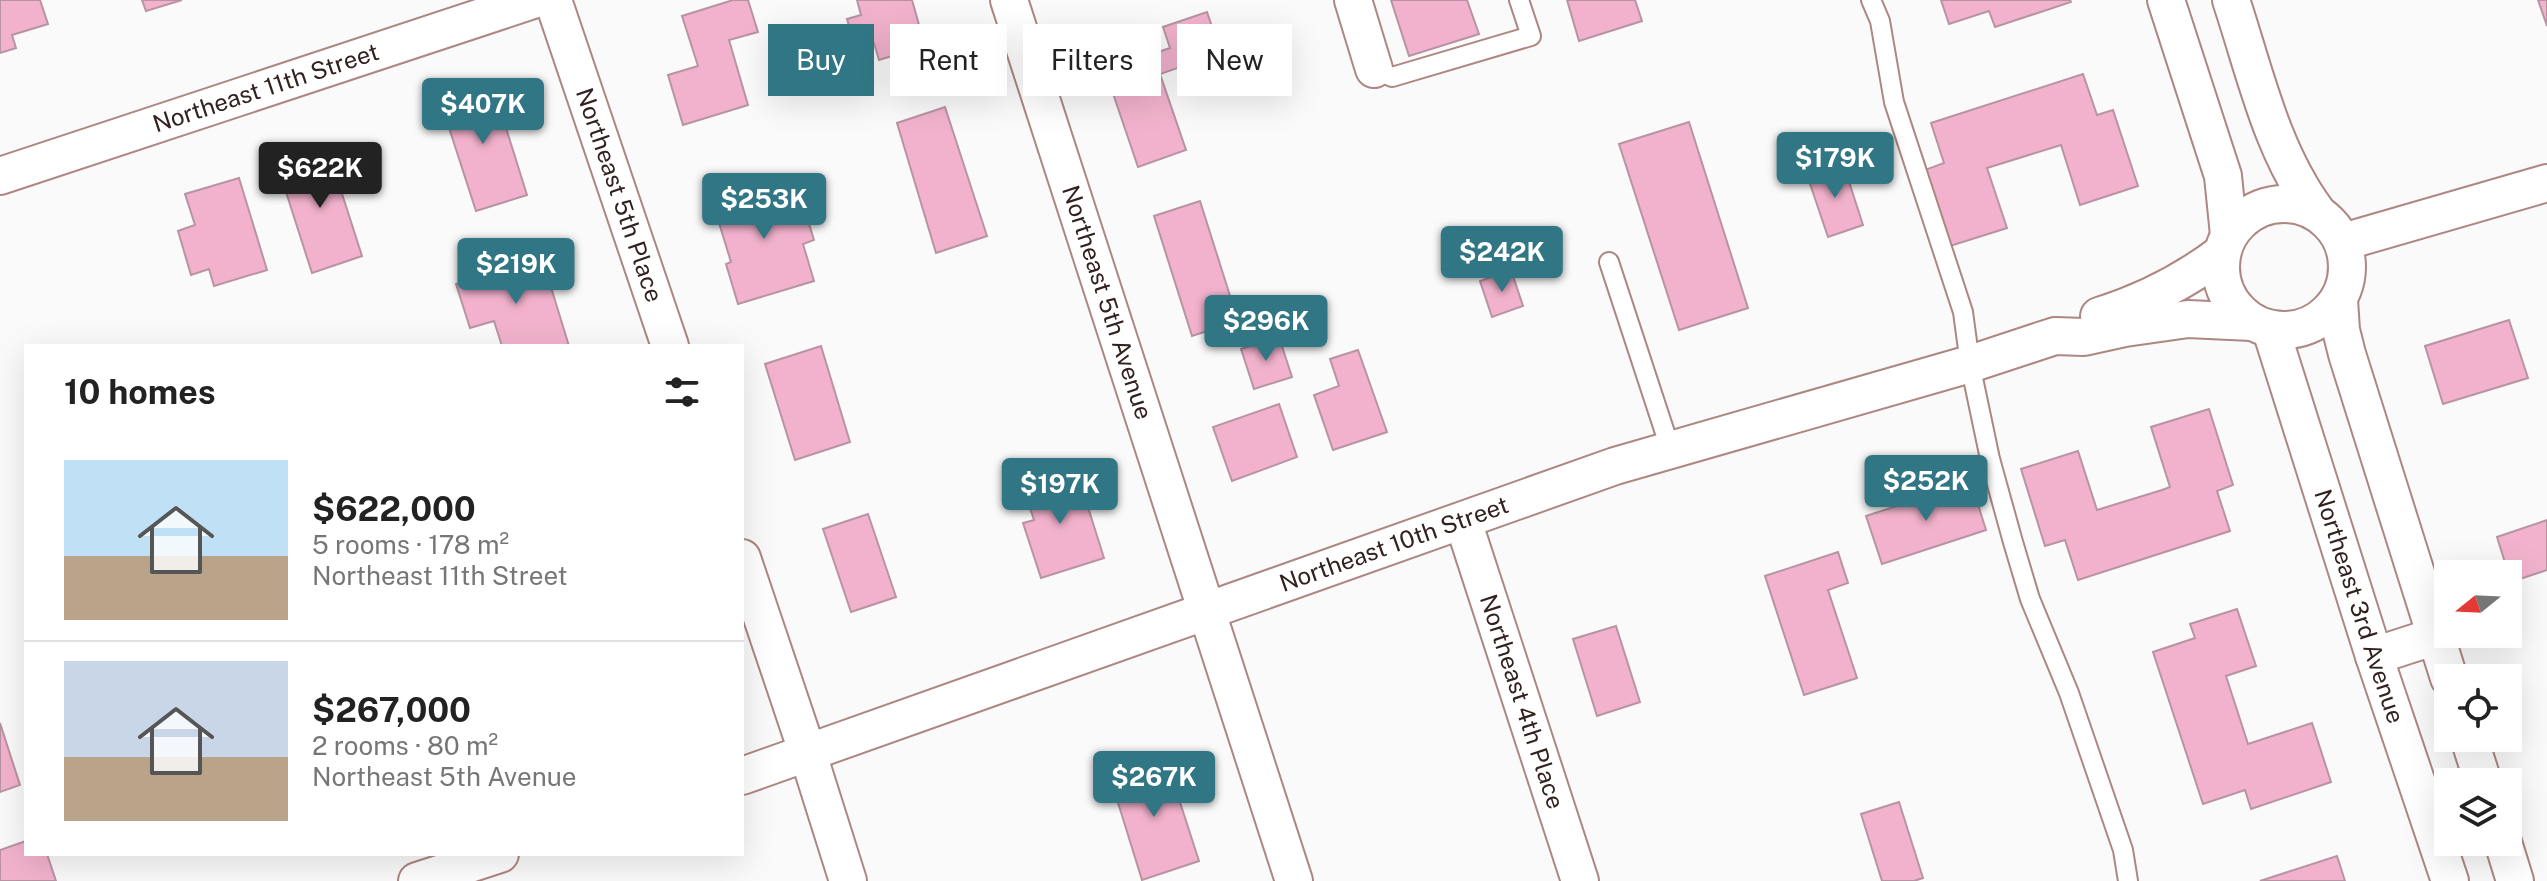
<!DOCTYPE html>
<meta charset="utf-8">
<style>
body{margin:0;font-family:"Public Sans",sans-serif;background:#f2f2f2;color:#222;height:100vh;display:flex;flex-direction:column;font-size:30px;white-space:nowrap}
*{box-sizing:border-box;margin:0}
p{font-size:26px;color:#767676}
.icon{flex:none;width:44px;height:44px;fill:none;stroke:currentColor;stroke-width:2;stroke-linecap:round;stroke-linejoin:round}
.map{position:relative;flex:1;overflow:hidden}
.side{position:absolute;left:24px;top:344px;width:720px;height:512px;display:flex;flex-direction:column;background:#fff;border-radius:0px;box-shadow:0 8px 32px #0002}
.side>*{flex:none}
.banner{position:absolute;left:768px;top:24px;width:760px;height:72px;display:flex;gap:16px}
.needle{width:52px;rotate:252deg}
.buttons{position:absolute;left:2434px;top:560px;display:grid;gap:16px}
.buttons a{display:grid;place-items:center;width:88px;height:88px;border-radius:0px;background:#fff;box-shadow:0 8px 32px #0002;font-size:40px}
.price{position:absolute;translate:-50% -68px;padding:0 18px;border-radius:8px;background:#317684;color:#fff;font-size:26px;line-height:52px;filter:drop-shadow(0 2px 4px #0008)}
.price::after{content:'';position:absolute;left:50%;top:48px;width:24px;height:18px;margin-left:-12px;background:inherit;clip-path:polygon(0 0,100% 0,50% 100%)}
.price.current{background:#222;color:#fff}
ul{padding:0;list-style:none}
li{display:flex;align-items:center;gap:24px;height:200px;padding:0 40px}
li+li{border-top:2px solid #e0e0e0}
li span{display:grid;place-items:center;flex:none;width:224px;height:160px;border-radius:0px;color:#555}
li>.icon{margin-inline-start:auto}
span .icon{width:96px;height:96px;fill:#fffc;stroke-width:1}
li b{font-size:34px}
h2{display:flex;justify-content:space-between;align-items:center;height:96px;padding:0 40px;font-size:34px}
.chip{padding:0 28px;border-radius:0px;background:#fff;box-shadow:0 8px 32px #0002;font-size:28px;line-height:72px}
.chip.current{background:#317684;color:#fff}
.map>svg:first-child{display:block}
</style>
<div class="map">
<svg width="2547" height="881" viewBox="0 0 2547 881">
<rect width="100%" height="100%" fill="#fafafa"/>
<!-- building -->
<g fill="#f2b2cd" stroke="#b894a2" stroke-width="2">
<polygon points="0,0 40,0 48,24 12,35 16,48 0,53"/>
<polygon points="142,0 182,0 146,11"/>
<polygon points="733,0 748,0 758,32 729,40 748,105 683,125 668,75 698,66 682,16"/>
<polygon points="857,0 912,0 925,46 879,60 874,43 856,49 847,19 861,15"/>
<polygon points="1391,0 1467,0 1479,34 1409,56"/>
<polygon points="1567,0 1635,0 1642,21 1579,41"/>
<polygon points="1941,0 2070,0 2071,2 1995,27 1989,11 1949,24"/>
<polygon points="2538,0 2547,0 2547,26"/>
<polygon points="1207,12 1221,53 1160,74 1186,150 1138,167 1105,70 1170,48 1163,27"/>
<polygon points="2083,74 2097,115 2113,110 2138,186 2080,205 2061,145 1987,168 2007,228 1950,246 1925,170 1944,163 1931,123"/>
<polygon points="491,80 527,195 476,211 439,97"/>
<polygon points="945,107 987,236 936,253 897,123"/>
<polygon points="1689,122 1748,308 1679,330 1619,144"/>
<polygon points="327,147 362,256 312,273 277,164"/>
<polygon points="1843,163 1863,225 1828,237 1807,175"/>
<polygon points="239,178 267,270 214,286 209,269 191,275 178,231 195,225 185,194"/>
<polygon points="776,180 784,203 801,198 814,240 803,244 814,281 738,304 726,264 731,262 712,200"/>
<polygon points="1200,201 1238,321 1192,336 1154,216"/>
<polygon points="542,258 569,346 502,346 494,321 470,328 456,284"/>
<polygon points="1511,270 1523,306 1492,317 1480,281"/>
<polygon points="2509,320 2528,378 2443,404 2425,346"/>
<polygon points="1279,337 1292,377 1254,389 1241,349"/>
<polygon points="821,346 850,442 795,460 765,364"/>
<polygon points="1358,350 1387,432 1333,450 1314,395 1339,386 1330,359"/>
<polygon points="1279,404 1297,457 1232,481 1213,427"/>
<polygon points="2209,409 2233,485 2217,491 2230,531 2078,580 2065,540 2045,546 2021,469 2078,451 2097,510 2162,490 2170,487 2151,427"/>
<polygon points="1068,469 1081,506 1087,504 1104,558 1041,578 1023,523 1034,520 1022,484"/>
<polygon points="1971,482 1986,530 1882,564 1866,516"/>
<polygon points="868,514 896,597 851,612 823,529"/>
<polygon points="2547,520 2547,570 2511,582 2497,537"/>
<polygon points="1838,552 1848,583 1828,590 1857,678 1804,695 1765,576"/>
<polygon points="2237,609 2256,666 2226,676 2248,744 2312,723 2331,782 2251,809 2245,790 2203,804 2153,652 2195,638 2190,624"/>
<polygon points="1616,626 1640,702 1597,716 1573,639"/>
<polygon points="0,723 20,785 0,792"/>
<polygon points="1166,759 1199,861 1142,880 1110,777"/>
<polygon points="1899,802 1923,878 1914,881 1882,881 1861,814"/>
<polygon points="26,841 26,854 47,854 56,881 0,881 0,850"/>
<polygon points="2337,856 2345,881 2260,881"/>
</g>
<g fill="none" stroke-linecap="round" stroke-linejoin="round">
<defs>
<g id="service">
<polyline points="1871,0 1880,21 1894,102 1963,312 1970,364 1990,459 2013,542 2030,599 2069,693 2123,850 2128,881"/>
<polyline points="1374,69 1392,77 1531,36 1519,0"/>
<polyline points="1609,262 1671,451"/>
</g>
<g id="minor">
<path id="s1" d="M553,0L670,346"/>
<path id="s2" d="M1009,0L1294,881"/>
<polyline points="1353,0 1374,69"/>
<polyline points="2166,0 2223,176 2229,235"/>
<path d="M2231,0C2255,72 2271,150 2317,212"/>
<path id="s3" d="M0,176L533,0"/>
<circle cx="2284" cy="267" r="63"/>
<polyline points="2343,242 2547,183"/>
<polyline points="2339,300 2341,330 2347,354 2449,678"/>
<path d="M2099,316C2144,302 2185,281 2222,253"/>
<path id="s4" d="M2271,330L2374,656L2450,881"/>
<path id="s5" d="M1463,521L1580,881"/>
<polyline points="742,558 808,754 848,881"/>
<polyline points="2374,656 2436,636"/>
<polyline points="2469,738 2483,782"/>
<path id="s6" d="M742,776L1615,466L1970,364L2055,336L2084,337L2125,328L2188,319L2252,322"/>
<polyline points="2503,842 2515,881"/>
<polyline points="417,881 500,854"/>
</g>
</defs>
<!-- service casing -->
<use href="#service" stroke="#ad8782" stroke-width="22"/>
<!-- minor casing -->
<use href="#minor" stroke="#ad8782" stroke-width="40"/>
<!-- service -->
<use href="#service" stroke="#fff" stroke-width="18"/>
<!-- minor -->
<use href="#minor" stroke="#fff" stroke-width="36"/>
</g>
<g text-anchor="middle" stroke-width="8" stroke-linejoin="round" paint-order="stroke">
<!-- street labels -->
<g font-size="24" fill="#31211f" stroke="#fafafa">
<text dy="8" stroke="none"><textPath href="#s3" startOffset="280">Northeast 11th Street</textPath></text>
<text dy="8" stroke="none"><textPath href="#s1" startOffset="206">Northeast 5th Place</textPath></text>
<text dy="8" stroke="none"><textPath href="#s2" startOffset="318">Northeast 5th Avenue</textPath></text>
<text dy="8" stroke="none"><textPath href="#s6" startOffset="692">Northeast 10th Street</textPath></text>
<text dy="8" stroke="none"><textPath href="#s4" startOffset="290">Northeast 3rd Avenue</textPath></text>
<text dy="8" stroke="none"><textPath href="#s5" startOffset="190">Northeast 4th Place</textPath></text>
</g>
</g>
</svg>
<div class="buttons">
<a><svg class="needle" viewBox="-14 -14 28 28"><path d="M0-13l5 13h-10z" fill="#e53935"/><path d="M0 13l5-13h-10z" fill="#767676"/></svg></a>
<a><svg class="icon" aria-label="locate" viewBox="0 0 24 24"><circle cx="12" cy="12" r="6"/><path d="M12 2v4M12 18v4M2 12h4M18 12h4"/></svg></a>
<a><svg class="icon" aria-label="layers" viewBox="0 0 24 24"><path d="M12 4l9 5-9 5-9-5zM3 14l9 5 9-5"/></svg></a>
</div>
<b class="price" style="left:483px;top:146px">$407K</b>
<b class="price" style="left:1835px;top:200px">$179K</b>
<b class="price current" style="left:320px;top:210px">$622K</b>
<b class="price" style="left:764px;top:241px">$253K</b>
<b class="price" style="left:1502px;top:294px">$242K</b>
<b class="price" style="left:516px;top:306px">$219K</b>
<b class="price" style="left:1266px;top:363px">$296K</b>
<b class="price" style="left:1926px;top:523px">$252K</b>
<b class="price" style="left:1060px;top:526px">$197K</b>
<b class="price" style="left:1154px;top:819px">$267K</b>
<div class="banner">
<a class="chip current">Buy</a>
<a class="chip">Rent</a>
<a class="chip">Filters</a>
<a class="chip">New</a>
</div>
<section class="side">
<h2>10 homes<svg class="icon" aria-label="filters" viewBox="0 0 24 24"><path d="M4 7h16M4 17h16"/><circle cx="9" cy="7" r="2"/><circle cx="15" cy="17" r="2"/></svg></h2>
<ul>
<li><span style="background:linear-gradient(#bfe0f5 60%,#b9a48a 0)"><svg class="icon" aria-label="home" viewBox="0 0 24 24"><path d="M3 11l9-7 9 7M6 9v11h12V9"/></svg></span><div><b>$622,000</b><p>5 rooms · 178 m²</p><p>Northeast 11th Street</p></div></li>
<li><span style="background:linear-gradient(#c9d6e8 60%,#b9a48a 0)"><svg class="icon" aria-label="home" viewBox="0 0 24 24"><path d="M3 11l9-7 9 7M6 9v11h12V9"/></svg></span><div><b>$267,000</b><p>2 rooms · 80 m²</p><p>Northeast 5th Avenue</p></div></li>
</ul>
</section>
</div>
